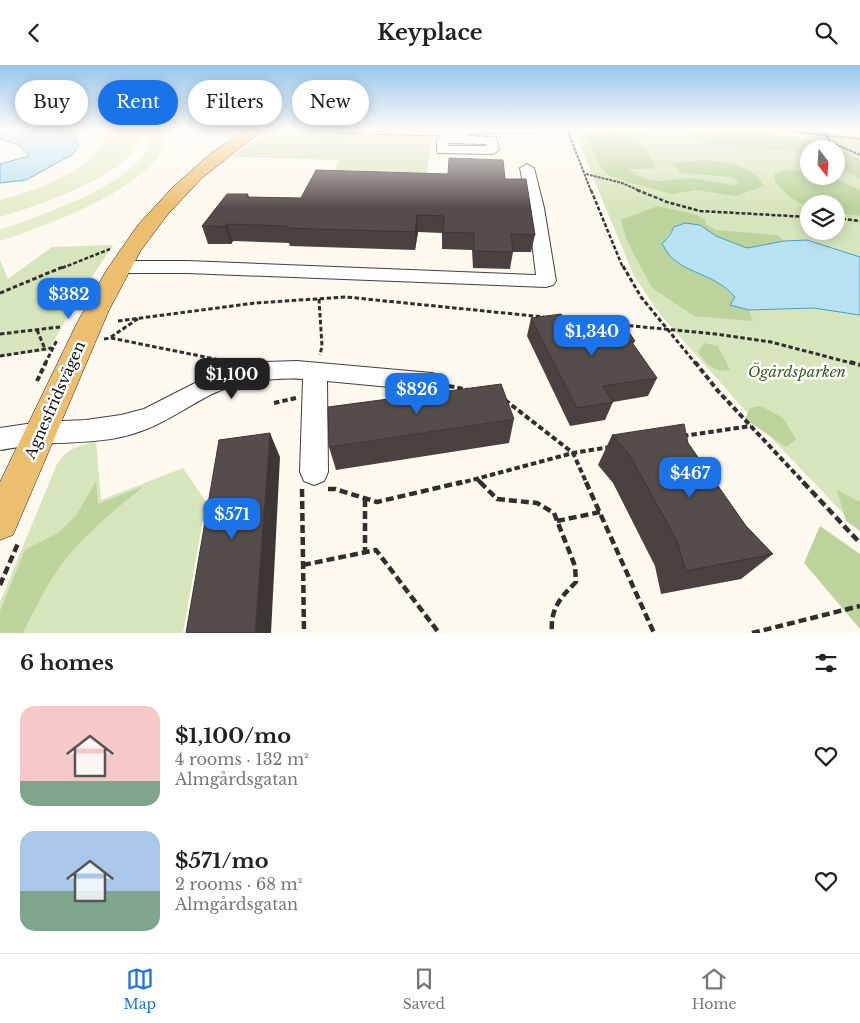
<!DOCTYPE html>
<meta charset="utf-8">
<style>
body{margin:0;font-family:"Libre Baskerville",serif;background:#f6f6f6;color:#222;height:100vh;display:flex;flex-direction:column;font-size:19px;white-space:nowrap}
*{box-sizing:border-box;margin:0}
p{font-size:16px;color:#767676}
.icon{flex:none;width:28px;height:28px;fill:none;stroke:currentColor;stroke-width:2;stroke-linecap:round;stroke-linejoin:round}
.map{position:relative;height:568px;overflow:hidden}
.drawer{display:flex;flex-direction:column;background:#fff;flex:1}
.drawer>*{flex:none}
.banner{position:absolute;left:15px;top:15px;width:500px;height:45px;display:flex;gap:10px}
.needle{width:32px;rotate:163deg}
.buttons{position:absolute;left:800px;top:75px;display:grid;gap:10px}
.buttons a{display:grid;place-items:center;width:45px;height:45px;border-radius:50%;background:#fff;box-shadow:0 2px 12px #0003;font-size:25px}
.price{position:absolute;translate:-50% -42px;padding:0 11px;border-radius:10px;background:#1a73e8;color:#fff;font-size:16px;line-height:32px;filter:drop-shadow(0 1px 2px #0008)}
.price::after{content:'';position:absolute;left:50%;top:30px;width:15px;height:11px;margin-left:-8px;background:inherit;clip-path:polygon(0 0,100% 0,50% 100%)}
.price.active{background:#222;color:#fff}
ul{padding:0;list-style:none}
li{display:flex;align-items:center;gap:15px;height:125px;padding:0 20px}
li span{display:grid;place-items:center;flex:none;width:140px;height:100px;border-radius:15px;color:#555}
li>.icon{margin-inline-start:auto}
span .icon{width:60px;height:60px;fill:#fffc;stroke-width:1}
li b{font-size:21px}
h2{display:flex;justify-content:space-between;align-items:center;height:60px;padding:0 20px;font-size:21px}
.tag{padding:0 18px;border-radius:22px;background:#fff;box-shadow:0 2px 12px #0003;font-size:18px;line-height:45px}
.tag.active{background:#1a73e8;color:#fff}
header{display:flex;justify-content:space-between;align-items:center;height:65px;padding:0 20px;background:#fff;font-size:22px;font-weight:700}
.tabs{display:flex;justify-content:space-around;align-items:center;height:70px;border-top:1px solid #e0e0e0;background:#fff;font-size:14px;color:#767676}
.tabs a{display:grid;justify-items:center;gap:2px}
.tabs .active{color:#1a73e8}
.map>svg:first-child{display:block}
</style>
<header><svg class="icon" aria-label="back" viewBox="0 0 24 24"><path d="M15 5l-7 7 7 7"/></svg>Keyplace<svg class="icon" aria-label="search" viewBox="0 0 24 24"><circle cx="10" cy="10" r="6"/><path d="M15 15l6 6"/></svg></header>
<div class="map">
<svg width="860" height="568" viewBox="0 0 860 568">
<rect width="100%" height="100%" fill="#fef9ef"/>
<!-- green -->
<g fill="#d6e5bb" fill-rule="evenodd">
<path d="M573,64H824L830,71L860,75V192L807,175L784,176L747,183L674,162L670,170L685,201L712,213L735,232L731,240L749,245L813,243L860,250V466L741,341L659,248L634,211ZM809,84H836V111H809ZM809,139H836V166H809Z"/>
<polygon points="271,65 433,69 426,114 332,111 339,95 232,92"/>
<polygon points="113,180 78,233 48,286 0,292 0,195 8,214 52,182"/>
<path d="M96,377L101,435L183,403L206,437L183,568H0V537L57,399C68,383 78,380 96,377Z"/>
</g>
<!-- forest -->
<g fill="#bcd49c">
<path d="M583,64H661L639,74L638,78L647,84L649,91L655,98L654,104H628C659,126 666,111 698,114C711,116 724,119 737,120V116L732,112L681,108L672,99C698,93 750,92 764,121L735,131L697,125L672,129L628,117L610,111L601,103Z"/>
<path d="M686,64C738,64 787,63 835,84H809V89C769,79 723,92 687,68Z"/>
<polygon points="836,84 860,94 860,114 836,101"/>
<path d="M785,105L809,107V111H829L860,125V151L836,148V139H809V142C794,137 783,127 774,115L775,108Z"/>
<path d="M658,141L697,150L705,155L706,159L716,165L777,170L784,176L747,183L716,171L700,160L674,162L662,179C669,186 676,195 685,201C704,214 716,210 735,232L730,240L749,245L753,256L694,251L652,223L627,176L621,155Z"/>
<path d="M704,278L718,281L730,305C713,308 707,299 698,287Z"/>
<polygon points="761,341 783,353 796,374 786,382 745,354 750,343"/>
<path d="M96,416L98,439L144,421C118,442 92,463 70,489C51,510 36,542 23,568H0V546L25,485L58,468L76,451Z"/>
<polygon points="837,425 860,437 860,466 846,456"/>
<polygon points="820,461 860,489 860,564 804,498"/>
</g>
<!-- pitch -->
<g fill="#e6edcc">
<path d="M102,64H137C155,103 26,145 0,152V135C31,127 100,104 107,68Z"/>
<path d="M147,64H164C165,67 166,72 166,75C159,120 39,164 0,176V165C31,154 167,110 147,64Z"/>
</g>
<!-- water -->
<g fill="#b8e2f1" stroke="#459fc1">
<polygon points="0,64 63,64 75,71 79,81 73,89 26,115 0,118 0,99 29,91 19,80 0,74"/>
<path d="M685,158L700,160L716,171L747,183L784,176L807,175L860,192V250L813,243L749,245L730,240L735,232C715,209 690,210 671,192C667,188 665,183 662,179L670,170L674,162Z"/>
</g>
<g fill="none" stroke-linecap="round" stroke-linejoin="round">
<defs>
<g id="minor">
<polygon points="334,64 543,64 537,68 477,68 466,71 340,68"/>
<path d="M443,70L496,72L499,85L493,89L438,88L437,85V74ZM449,78L486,79V81H449Z"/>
<polygon points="527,99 534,103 544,143 556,216 553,220 546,222 187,208 120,208 113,206 111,202 113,198 120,196 187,196 536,210 528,143 520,103"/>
<path d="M297,296L432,308L441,311L444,317L441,323L432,326L327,316L328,407L324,416L314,420L304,416L300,407L303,314C273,312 237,317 210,330C178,347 157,364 121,372C95,378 68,377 41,379C28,380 14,383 0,385V363L40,357L86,355L121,350L144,344L203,314L266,297Z"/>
</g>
<polygon id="major" points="248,64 264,64 203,112 168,149 141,185 109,245 13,470 0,475 0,417 77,258 106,206 138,160 172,123 210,89"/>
</defs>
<!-- minor casing -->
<use href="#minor" stroke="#404040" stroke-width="2"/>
<!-- major casing -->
<use href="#major" stroke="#1e1e1e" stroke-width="1"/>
<!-- path-far4 -->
<g stroke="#2f2f2f" stroke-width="2" stroke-dasharray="3 1" stroke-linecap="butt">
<polyline points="567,64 591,126"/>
<polyline points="769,64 860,74"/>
<polyline points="823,64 830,77 860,90"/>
<polyline points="586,109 622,118 640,126"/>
</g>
<!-- path-far3 -->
<g stroke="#2f2f2f" stroke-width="2.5" stroke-dasharray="4 2" stroke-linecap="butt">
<polyline points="591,125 623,203"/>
<polyline points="637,125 667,137 700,146 809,152"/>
<polyline points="836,153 860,156"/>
<polyline points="62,203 110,184"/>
</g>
<!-- path-far2 -->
<g stroke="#2f2f2f" stroke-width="3" stroke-dasharray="4.5 2.5" stroke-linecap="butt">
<polyline points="623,201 641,232 696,299"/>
<polyline points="0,228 65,201"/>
<polyline points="319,234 322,281 320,290"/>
<polyline points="560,253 596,257"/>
<polyline points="118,256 255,238 346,232 544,252"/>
<polyline points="622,260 716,269 771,277 855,299"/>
<polyline points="37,265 45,284"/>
<polyline points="0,269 60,262"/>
<polyline points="111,272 139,253"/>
<polyline points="104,274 111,273 230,297"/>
<polyline points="0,291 52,283"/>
<polyline points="45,299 57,275"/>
</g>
<!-- path-far1 -->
<g stroke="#2f2f2f" stroke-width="4" stroke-dasharray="5.5 3" stroke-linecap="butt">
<polyline points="695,297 718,326 805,419"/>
<polyline points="850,297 860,300"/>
<polyline points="37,316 46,297"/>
<polyline points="449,321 468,325"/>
<polyline points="505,335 573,388 610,382"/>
<polyline points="274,338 296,333"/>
<polyline points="683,371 751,361"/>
<polyline points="477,414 482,419"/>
<polyline points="457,419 573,388 587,419"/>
</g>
<!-- path -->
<g stroke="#2f2f2f" stroke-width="4.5" stroke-dasharray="8 4" stroke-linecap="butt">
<path d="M480,417L497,434L537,438L554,448L575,501L576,517C560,533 550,544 552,568"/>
<polyline points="586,417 654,568"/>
<polyline points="803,417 860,478"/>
<polyline points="302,424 304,568"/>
<polyline points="328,424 335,424 377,437 462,417"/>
<polyline points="365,434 365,487"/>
<polyline points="557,456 600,447"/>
<polyline points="303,500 376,485 439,568"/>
<polyline points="0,520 19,476"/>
<polyline points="752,568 860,541"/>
</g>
<!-- minor -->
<use href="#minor" fill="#fff" fill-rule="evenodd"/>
<!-- major -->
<use href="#major" fill="#ecbf70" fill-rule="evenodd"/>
</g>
<!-- wall -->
<g fill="#494240">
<polygon points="505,114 535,170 531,187 513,187 510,204 473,203 472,185 442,184 442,168 418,167 415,185 290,181 289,178 233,176 231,179 208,179 202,161 248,129 249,132 301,133"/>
<polygon points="531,253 567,260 635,276 633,279 657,313 648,331 613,337 605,355 570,361 527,271"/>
<polygon points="514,354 509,378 336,405 329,382"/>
<polygon points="612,370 688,378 746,461 773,489 741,514 661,529 655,501 613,418 598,400"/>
</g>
<!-- shaded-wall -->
<g fill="#3c3634">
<polygon points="417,150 418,167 415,185 415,167"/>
<polygon points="227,159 233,176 231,179 225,162"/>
<polygon points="270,368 280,392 271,568 255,568"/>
</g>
<!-- building -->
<g fill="#554d4b" stroke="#3c3634">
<polygon points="449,93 503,95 505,114 526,114 535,170 511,169 513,187 474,186 474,168 443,167 444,151 417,150 415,167 286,163 287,161 227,159 225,162 202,161 227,129 248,129 246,132 301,133 316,105 448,109"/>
<polygon points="561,249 567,260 619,253 635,276 631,276 657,313 603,321 613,337 577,343 531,253"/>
<polygon points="501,319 514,354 329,382 328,342"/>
<polygon points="684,359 688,378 746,461 773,489 686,506 677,476 629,389 612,370"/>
<polygon points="270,368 255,568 186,568 219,375"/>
</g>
<!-- sky -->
<linearGradient id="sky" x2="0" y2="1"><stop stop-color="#95c6ec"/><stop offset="0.45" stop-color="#fffcf8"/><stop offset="1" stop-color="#fffcf8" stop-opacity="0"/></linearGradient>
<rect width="860" height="143" fill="url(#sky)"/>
<g text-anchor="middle" stroke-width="5" stroke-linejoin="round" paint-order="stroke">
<!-- park labels -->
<g font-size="15" font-style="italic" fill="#375f23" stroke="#fff">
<text x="797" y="312">Ögårdsparken</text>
</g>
<!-- street labels -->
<g font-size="15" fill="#0d0d0d" stroke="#fff">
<text transform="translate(55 335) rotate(-66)" y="5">Agnesfridsvägen</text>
</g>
</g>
</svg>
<div class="buttons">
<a><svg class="needle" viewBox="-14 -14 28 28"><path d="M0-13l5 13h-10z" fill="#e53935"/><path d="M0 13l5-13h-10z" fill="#767676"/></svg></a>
<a><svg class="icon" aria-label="layers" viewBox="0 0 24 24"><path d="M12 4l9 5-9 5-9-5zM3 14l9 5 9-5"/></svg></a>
</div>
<b class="price" style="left:69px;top:255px">$382</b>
<b class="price" style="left:592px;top:292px">$1,340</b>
<b class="price active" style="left:232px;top:335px">$1,100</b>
<b class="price" style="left:417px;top:350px">$826</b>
<b class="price" style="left:690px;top:434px">$467</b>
<b class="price" style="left:232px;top:475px">$571</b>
<div class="banner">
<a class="tag">Buy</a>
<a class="tag active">Rent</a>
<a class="tag">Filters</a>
<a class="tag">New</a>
</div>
</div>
<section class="drawer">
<h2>6 homes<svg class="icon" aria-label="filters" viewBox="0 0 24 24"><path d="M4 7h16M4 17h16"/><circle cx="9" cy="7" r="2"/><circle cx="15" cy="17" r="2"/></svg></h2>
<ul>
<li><span style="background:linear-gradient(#f6c9c9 75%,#7fa58c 0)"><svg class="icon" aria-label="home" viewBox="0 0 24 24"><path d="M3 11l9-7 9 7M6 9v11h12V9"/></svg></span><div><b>$1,100/mo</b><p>4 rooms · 132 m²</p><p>Almgårdsgatan</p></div><svg class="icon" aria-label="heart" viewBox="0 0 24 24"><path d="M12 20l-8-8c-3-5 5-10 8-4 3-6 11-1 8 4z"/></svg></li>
<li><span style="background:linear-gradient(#a9c7e8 60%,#7fa58c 0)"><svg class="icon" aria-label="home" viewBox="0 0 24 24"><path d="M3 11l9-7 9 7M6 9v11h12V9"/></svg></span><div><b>$571/mo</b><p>2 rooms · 68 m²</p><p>Almgårdsgatan</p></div><svg class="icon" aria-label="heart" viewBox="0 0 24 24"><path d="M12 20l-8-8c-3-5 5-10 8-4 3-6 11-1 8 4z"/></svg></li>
</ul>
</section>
<nav class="tabs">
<a class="active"><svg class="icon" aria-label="map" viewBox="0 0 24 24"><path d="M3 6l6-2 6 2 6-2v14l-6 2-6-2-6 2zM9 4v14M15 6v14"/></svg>Map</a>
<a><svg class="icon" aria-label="saved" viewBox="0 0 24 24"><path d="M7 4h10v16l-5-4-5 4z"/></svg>Saved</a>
<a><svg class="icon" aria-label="home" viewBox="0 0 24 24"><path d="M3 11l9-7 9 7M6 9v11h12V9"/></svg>Home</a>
</nav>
